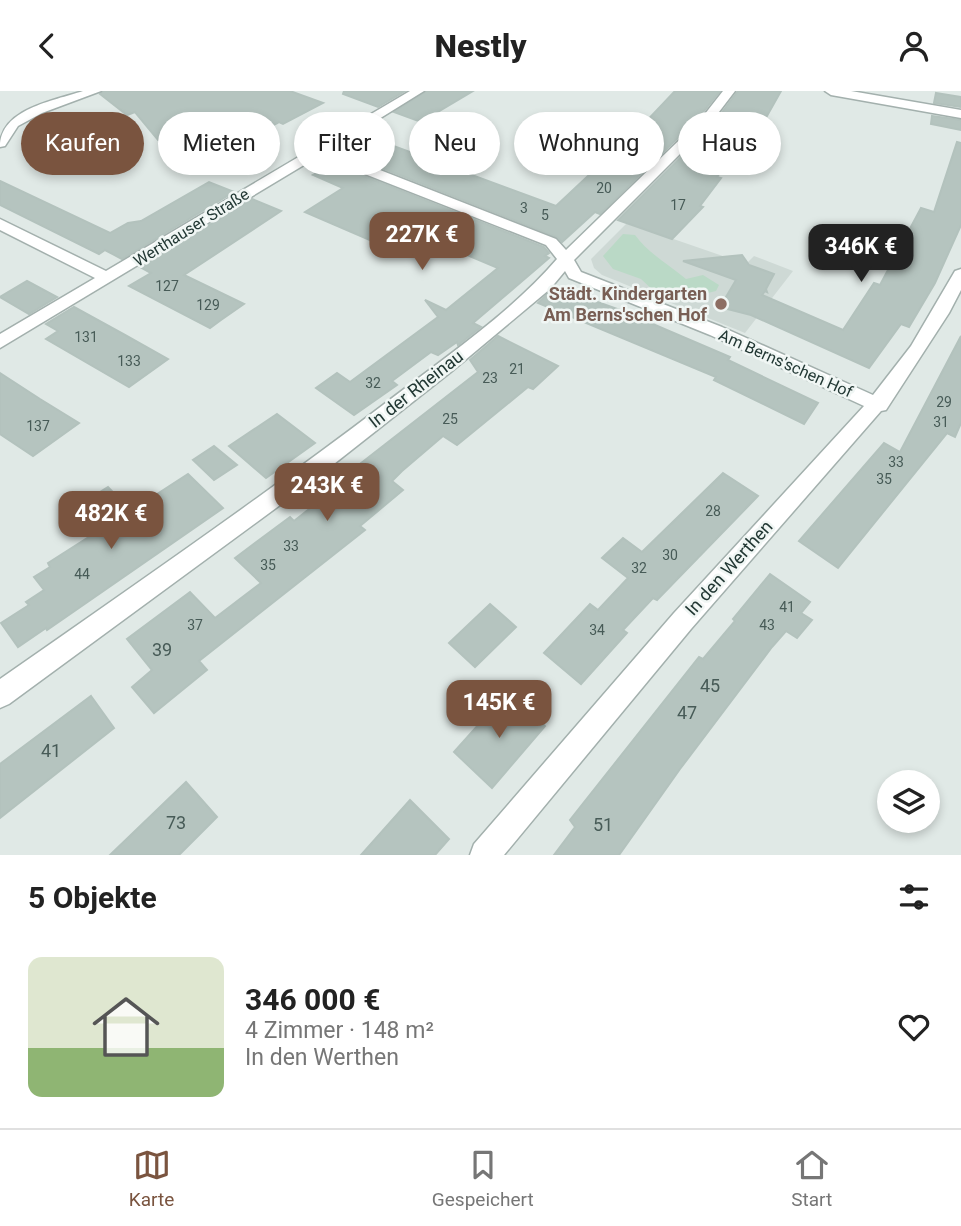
<!DOCTYPE html>
<html lang="de">
<meta charset="utf-8">
<style>
body{margin:0;font-family:Roboto,sans-serif;background:#f6f6f6;color:#222;height:100vh;display:flex;flex-direction:column;font-size:26px;white-space:nowrap}
*{box-sizing:border-box;margin:0}
p{font-size:23px;color:#767676}
.icon{flex:none;width:38px;height:38px;fill:none;stroke:currentColor;stroke-width:2;stroke-linecap:round;stroke-linejoin:round}
.map{position:relative;height:764px;overflow:hidden}
.panel{display:flex;flex-direction:column;background:#fff;flex:1}
.panel>*{flex:none}
.hud{position:absolute;left:21px;top:21px;width:920px;height:63px;display:flex;gap:14px}
.fabs{position:absolute;left:877px;top:679px;display:grid;gap:14px}
.fabs a{display:grid;place-items:center;width:63px;height:63px;border-radius:50%;background:#fff;box-shadow:0 4px 10px #0003;font-size:35px}
.price{position:absolute;translate:-50% -60px;padding:0 16px;border-radius:14px;background:#7a543f;color:#fff;font-size:23px;line-height:46px;filter:drop-shadow(0 2px 4px #0008)}
.price::after{content:'';position:absolute;left:50%;top:42px;width:21px;height:16px;margin-left:-10px;background:inherit;clip-path:polygon(0 0,100% 0,50% 100%)}
.price.selected{background:#222;color:#fff}
ul{padding:0;list-style:none}
li{display:flex;align-items:center;gap:21px;height:175px;padding:0 28px}
li+li{border-top:2px solid #e0e0e0}
li span{display:grid;place-items:center;flex:none;width:196px;height:140px;border-radius:14px;color:#555}
li>.icon{margin-inline-start:auto}
span .icon{width:84px;height:84px;fill:#fffc;stroke-width:1}
li b{font-size:30px}
h2{display:flex;justify-content:space-between;align-items:center;height:84px;padding:0 28px;font-size:30px}
.chip{padding:0 24px;border-radius:32px;background:#fff;box-shadow:0 4px 10px #0003;font-size:24px;line-height:63px}
.chip.selected{background:#7a543f;color:#fff}
header{display:flex;justify-content:space-between;align-items:center;height:91px;padding:0 28px;background:#fff;font-size:32px;font-weight:800}
.tab-bar{display:flex;justify-content:space-around;align-items:center;height:98px;border-top:2px solid #e0e0e0;background:#fff;font-size:19px;color:#767676}
.tab-bar a{display:grid;justify-items:center;gap:4px}
.tab-bar .selected{color:#7a543f}
.map>svg:first-child{display:block}
</style>
<header><svg class="icon" aria-label="back" viewBox="0 0 24 24"><path d="M15 5l-7 7 7 7"/></svg>Nestly<svg class="icon" aria-label="person" viewBox="0 0 24 24"><circle cx="12" cy="8" r="4"/><path d="M4 21q1-7 8-7t8 7"/></svg></header>
<div class="map">
<svg width="961" height="764" viewBox="0 0 961 764">
<rect width="100%" height="100%" fill="#e0e9e6"/>
<!-- built -->
<polygon fill="#ced9d5" points="627,132 746,173 754,165 793,180 745,242 602,184 594,177 591,168"/>
<!-- green -->
<path fill="#bad9c6" d="M623,143L635,144C648,162 668,173 686,188L703,184L719,194L716,200L679,209L656,202L641,188L613,178L603,165Z"/>
<!-- building -->
<g fill="#b5c4bf" stroke="#b3c2bd" stroke-width="2">
<polygon points="103,0 290,0 323,12 283,33 279,31 219,64 170,46 158,49 135,21 127,24 100,3"/>
<polygon points="344,0 405,0 378,16 343,3"/>
<polygon points="426,0 473,0 421,31 394,21"/>
<polygon points="675,0 720,0 699,26 600,123 595,121 562,151 557,146 349,64 375,48 556,115 621,54 623,55"/>
<polygon points="738,0 781,0 763,32 756,35 717,86 721,87 700,115 703,116 672,148 618,129 711,36"/>
<polygon points="936,2 961,6 961,16 934,12"/>
<polygon points="932,25 961,29 961,39 931,33"/>
<polygon points="957,51 961,52 961,134 935,192 909,236 901,233 869,277 751,224 720,216 736,189 683,170 742,164 749,174 774,183 766,198 767,201 765,200 762,204 843,239 874,192 880,194 921,117 934,121"/>
<polygon points="333,73 544,156 549,162 545,165 549,167 473,232 481,236 458,254 457,251 438,264 431,261 392,290 397,294 354,324 316,297 337,282 350,291 438,226 425,209 446,219 498,177 393,133 370,149 305,121 343,97 313,84"/>
<polygon points="0,90 110,142 128,132 141,130 209,91 234,101 122,168 105,159 99,163 0,114"/>
<polygon points="252,108 281,120 184,184 244,213 221,229 210,237 129,195 151,182 140,176"/>
<polygon points="27,190 57,206 29,223 0,206"/>
<polygon points="555,196 620,219 730,266 728,269 818,312 804,333 714,289 716,286 538,212"/>
<polygon points="74,216 125,244 168,268 129,296 46,248 58,240 46,233"/>
<polygon points="498,245 558,275 533,298 528,296 457,354 443,345 402,380 392,390 403,399 360,435 365,439 199,570 207,579 154,622 132,596 152,579 127,548 190,501 215,527 261,492 235,467 290,426 294,430 332,400 329,397 478,281 470,269"/>
<polygon points="961,245 961,332 955,346 947,342 838,477 799,450 884,352 900,361"/>
<polygon points="0,282 40,308 79,332 33,365 0,343"/>
<polygon points="277,323 315,352 266,387 229,355"/>
<polygon points="214,355 237,374 214,389 193,369"/>
<polygon points="723,382 758,405 657,509 653,507 623,539 627,542 581,593 544,562 590,513 598,519 628,487 602,467 623,447 642,461"/>
<polygon points="188,383 223,417 47,539 46,537 18,556 1,532 29,514 26,511 44,499 34,486 50,476 48,472 95,442 73,418 108,396 131,420"/>
<polygon points="770,483 810,511 801,522 812,529 797,547 786,540 772,556 680,678 619,764 554,764 575,736 570,729 699,566 703,568 735,530 733,528"/>
<polygon points="490,513 516,536 475,576 449,552"/>
<polygon points="507,602 545,635 492,697 454,661"/>
<polygon points="91,605 114,637 0,727 0,673"/>
<polygon points="186,691 217,726 179,764 110,764"/>
<polygon points="410,709 449,748 435,764 361,764"/>
</g>
<g fill="none" stroke-linecap="round" stroke-linejoin="round">
<defs>
<g id="minor">
<path d="M83,0H101L42,22L18,35L5,55L0,56C0,18 53,10 83,0Z"/>
<path d="M410,0H424L329,59L556,148L566,159L701,28L723,0H735L709,34L574,169L581,181L722,236L873,304L911,255L955,180L961,178V199L949,222L886,319L881,320L691,538L504,764H470L474,753L674,522L864,315L710,244L569,187L565,180L550,198L452,280L306,395L9,613L0,617V588C129,498 258,409 383,314C440,270 511,222 557,168L546,154L319,65L0,257V243L95,187L0,139V128L106,180Z"/>
<polygon points="825,0 851,0 961,19 961,27 831,4"/>
</g>
</defs>
<!-- minor casing -->
<use href="#minor" stroke="#a3b0ad" stroke-width="3"/>
<!-- minor -->
<use href="#minor" fill="#fff" fill-rule="evenodd"/>
</g>
<!-- markers -->
<circle fill="#8d6e63" stroke="#f0f6f4" stroke-width="2.5" cx="721" cy="213" r="7"/>
<g text-anchor="middle" stroke-width="5" stroke-linejoin="round" paint-order="stroke">
<!-- number labels -->
<g font-size="14" fill="#475b57">
<text x="604" y="102">20</text>
<text x="678" y="119">17</text>
<text x="524" y="122">3</text>
<text x="545" y="129">5</text>
<text x="167" y="200">127</text>
<text x="208" y="219">129</text>
<text x="86" y="251">131</text>
<text x="129" y="275">133</text>
<text x="517" y="283">21</text>
<text x="490" y="292">23</text>
<text x="373" y="297">32</text>
<text x="944" y="316">29</text>
<text x="450" y="333">25</text>
<text x="941" y="336">31</text>
<text x="38" y="340">137</text>
<text x="896" y="376">33</text>
<text x="884" y="393">35</text>
<text x="713" y="425">28</text>
<text x="291" y="460">33</text>
<text x="670" y="469">30</text>
<text x="268" y="479">35</text>
<text x="639" y="482">32</text>
<text x="82" y="488">44</text>
<text x="787" y="521">41</text>
<text x="195" y="539">37</text>
<text x="767" y="539">43</text>
<text x="597" y="544">34</text>
</g>
<!-- far-street labels -->
<g font-size="16" fill="#223834" stroke="#f0f6f4">
<text transform="translate(191 136) rotate(-32)" y="6">Werthauser Straße</text>
<text transform="translate(786 272) rotate(24)" y="6">Am Berns'schen Hof</text>
</g>
<!-- education labels -->
<g font-size="18" font-weight="bold" fill="#785e54" stroke="#f0f6f4" text-anchor="end">
<text x="707" y="209">Städt. Kindergarten<tspan x="707" dy="21">Am Berns'schen Hof</tspan></text>
</g>
<!-- street labels -->
<g font-size="18" fill="#223834" stroke="#f0f6f4">
<text transform="translate(416 298) rotate(-38)" y="6">In der Rheinau</text>
<text transform="translate(729 477) rotate(-48)" y="6">In den Werthen</text>
</g>
<!-- near-number labels -->
<g font-size="18" fill="#475b57">
<text x="162" y="565">39</text>
<text x="710" y="601">45</text>
<text x="687" y="628">47</text>
<text x="51" y="666">41</text>
<text x="176" y="738">73</text>
<text x="603" y="740">51</text>
</g>
</g>
</svg>
<div class="fabs">
<a><svg class="icon" aria-label="layers" viewBox="0 0 24 24"><path d="M12 4l9 5-9 5-9-5zM3 14l9 5 9-5"/></svg></a>
</div>
<b class="price" style="left:422px;top:181px">227K €</b>
<b class="price selected" style="left:861px;top:193px">346K €</b>
<b class="price" style="left:327px;top:432px">243K €</b>
<b class="price" style="left:111px;top:460px">482K €</b>
<b class="price" style="left:499px;top:649px">145K €</b>
<div class="hud">
<a class="chip selected">Kaufen</a>
<a class="chip">Mieten</a>
<a class="chip">Filter</a>
<a class="chip">Neu</a>
<a class="chip">Wohnung</a>
<a class="chip">Haus</a>
</div>
</div>
<section class="panel">
<h2>5 Objekte<svg class="icon" aria-label="filters" viewBox="0 0 24 24"><path d="M4 7h16M4 17h16"/><circle cx="9" cy="7" r="2"/><circle cx="15" cy="17" r="2"/></svg></h2>
<ul>
<li><span style="background:linear-gradient(#dfe7d0 65%,#8fb573 0)"><svg class="icon" aria-label="home" viewBox="0 0 24 24"><path d="M3 11l9-7 9 7M6 9v11h12V9"/></svg></span><div><b>346 000 €</b><p>4 Zimmer · 148 m²</p><p>In den Werthen</p></div><svg class="icon" aria-label="heart" viewBox="0 0 24 24"><path d="M12 20l-8-8c-3-5 5-10 8-4 3-6 11-1 8 4z"/></svg></li>
</ul>
</section>
<nav class="tab-bar">
<a class="selected"><svg class="icon" aria-label="map" viewBox="0 0 24 24"><path d="M3 6l6-2 6 2 6-2v14l-6 2-6-2-6 2zM9 4v14M15 6v14"/></svg>Karte</a>
<a><svg class="icon" aria-label="saved" viewBox="0 0 24 24"><path d="M7 4h10v16l-5-4-5 4z"/></svg>Gespeichert</a>
<a><svg class="icon" aria-label="home" viewBox="0 0 24 24"><path d="M3 11l9-7 9 7M6 9v11h12V9"/></svg>Start</a>
</nav>
